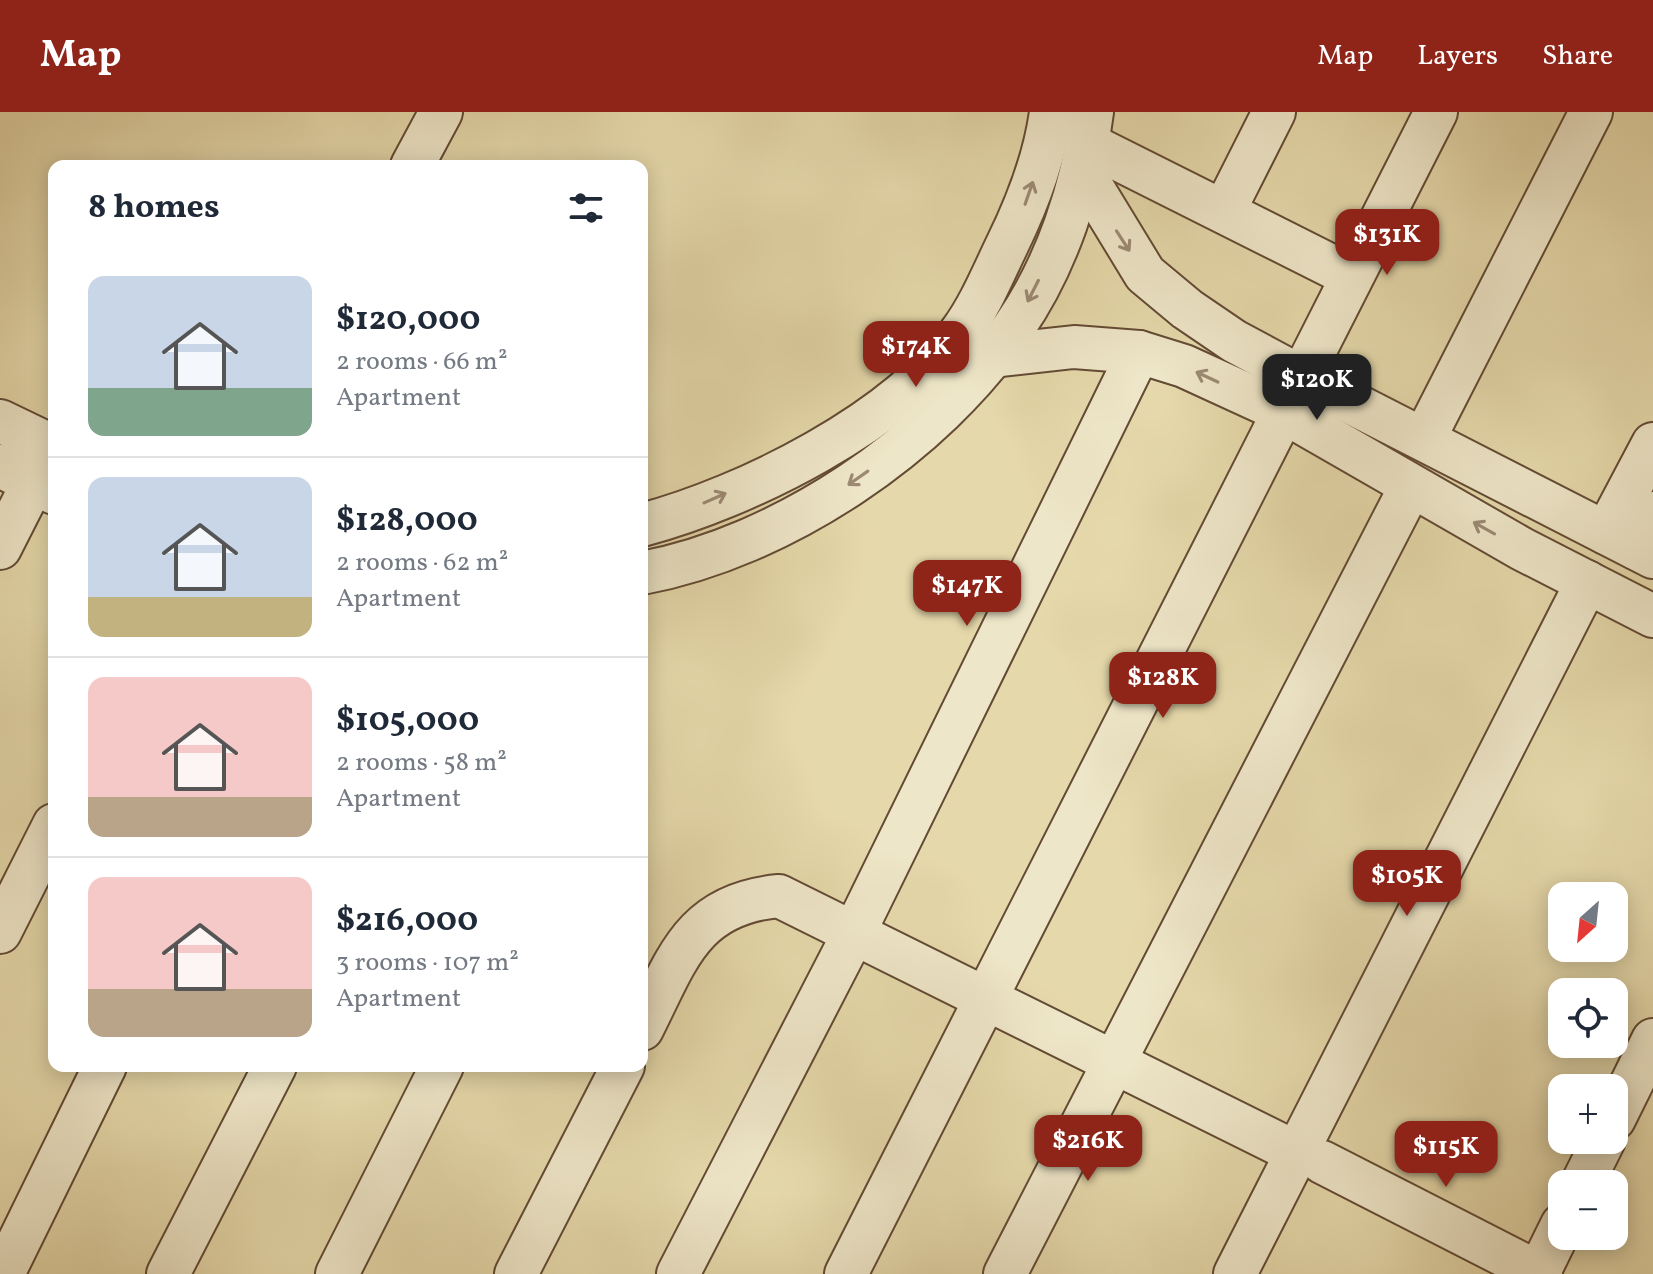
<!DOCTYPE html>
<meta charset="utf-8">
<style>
body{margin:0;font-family:Vollkorn,serif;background:#f6f6f7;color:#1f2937;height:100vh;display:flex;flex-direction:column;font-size:30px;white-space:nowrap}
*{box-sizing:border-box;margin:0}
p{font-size:26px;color:#747a83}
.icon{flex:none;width:44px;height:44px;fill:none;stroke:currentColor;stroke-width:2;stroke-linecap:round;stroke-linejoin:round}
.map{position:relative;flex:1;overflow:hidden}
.sheet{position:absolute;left:48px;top:48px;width:600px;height:912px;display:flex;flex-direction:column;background:#fff;border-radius:16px;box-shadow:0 4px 20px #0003}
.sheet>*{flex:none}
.needle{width:52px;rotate:207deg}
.fabs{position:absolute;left:1548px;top:770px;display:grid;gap:16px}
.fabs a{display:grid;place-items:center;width:80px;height:80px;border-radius:16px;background:#fff;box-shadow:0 4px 20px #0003;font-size:40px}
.price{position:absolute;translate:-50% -68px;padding:0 18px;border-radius:16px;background:#8f2418;color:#fff;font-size:26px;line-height:52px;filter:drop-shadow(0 2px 4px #0008)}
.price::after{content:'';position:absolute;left:50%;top:48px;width:24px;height:18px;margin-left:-12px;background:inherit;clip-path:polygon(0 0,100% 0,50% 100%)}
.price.selected{background:#222;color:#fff}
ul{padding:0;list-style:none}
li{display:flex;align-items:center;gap:24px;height:200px;padding:0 40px}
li+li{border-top:2px solid #e0e1e3}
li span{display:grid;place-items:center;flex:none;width:224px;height:160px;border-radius:16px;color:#555}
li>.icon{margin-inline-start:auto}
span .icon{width:96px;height:96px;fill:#fffc;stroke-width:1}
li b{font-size:34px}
h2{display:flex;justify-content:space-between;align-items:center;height:96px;padding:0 40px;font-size:34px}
header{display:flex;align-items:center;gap:48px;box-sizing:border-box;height:112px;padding:0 40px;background:#8f2418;color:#fff}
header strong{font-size:38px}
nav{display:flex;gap:44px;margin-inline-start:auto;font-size:28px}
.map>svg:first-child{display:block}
</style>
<header>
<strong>Map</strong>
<nav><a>Map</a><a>Layers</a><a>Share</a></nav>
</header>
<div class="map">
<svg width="1653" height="1162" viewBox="0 0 1653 1162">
<rect width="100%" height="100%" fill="#e5d8aa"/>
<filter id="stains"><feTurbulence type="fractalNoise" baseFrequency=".0025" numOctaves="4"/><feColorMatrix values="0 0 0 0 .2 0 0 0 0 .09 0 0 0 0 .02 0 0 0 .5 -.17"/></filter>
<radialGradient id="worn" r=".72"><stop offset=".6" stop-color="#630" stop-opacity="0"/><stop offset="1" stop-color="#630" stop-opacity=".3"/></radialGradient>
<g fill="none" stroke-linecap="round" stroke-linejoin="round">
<defs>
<g id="minor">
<polyline points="1088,32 1351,164"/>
<polyline points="412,54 441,0"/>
<polyline points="1084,62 1145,162 1187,197 1234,229 1301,265 1653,445"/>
<polyline points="1224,99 1274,0"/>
<polyline points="961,220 993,244 1074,235 1139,240 1184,254 1282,299 1522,437 1653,504"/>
<polyline points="0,309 54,335"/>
<polyline points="1424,327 1591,0"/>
<polyline points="0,354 54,381"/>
<path d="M642,413C747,385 898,310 961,220C980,194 993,162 1007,133C1027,92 1045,46 1051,0"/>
<polyline points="1606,421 1653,332"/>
<polyline points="0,436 33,371"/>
<polyline points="1636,436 1653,401"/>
<path d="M642,461C782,435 934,333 1014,215C1057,153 1083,74 1092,0"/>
<polyline points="0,820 54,713"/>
<path d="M642,917C677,848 691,792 779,784L1297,1041"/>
<polyline points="1614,1007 1653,928"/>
<polyline points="1322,1050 1541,1162"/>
<polyline points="1582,1072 1604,1028"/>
<polyline points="0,1160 3,1162 105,954"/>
<polyline points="168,1162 275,954"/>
<polyline points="337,1162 442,954"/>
<polyline points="516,1162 623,954"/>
<polyline points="678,1162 854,821 1139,240"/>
<polyline points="846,1162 1436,0"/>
<polyline points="1005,1162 1411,374"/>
<polyline points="1235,1162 1587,470"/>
<polyline points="1538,1162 1562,1113"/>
</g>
</defs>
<!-- minor casing -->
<use href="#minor" stroke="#634a34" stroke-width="46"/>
<!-- minor -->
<use href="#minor" stroke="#eee6c8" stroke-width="42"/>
</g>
<!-- one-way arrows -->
<defs><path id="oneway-shaft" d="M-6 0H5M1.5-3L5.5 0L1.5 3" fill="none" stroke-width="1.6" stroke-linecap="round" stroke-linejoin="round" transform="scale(2)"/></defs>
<g stroke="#9c8a74">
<use href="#oneway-shaft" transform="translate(1029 81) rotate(-71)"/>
<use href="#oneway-shaft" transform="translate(1123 129) rotate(57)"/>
<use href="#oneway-shaft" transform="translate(1033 179) rotate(117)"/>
<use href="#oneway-shaft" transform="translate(1207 265) rotate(-155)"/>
<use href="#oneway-shaft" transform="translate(858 366) rotate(145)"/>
<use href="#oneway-shaft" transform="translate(715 386) rotate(-24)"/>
<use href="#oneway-shaft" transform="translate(1484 416) rotate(-151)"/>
</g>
<rect width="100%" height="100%" filter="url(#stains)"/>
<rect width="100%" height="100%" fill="url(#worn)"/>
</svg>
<div class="fabs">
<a><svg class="needle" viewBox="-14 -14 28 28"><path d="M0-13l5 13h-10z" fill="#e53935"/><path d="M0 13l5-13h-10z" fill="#747a83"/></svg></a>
<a><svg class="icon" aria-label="locate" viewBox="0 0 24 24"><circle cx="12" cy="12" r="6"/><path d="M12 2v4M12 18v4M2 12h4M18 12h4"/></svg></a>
<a>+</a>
<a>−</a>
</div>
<b class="price" style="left:1387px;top:165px">$131K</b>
<b class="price" style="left:916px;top:277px">$174K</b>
<b class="price selected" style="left:1317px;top:310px">$120K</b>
<b class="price" style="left:967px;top:516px">$147K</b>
<b class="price" style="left:1163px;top:608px">$128K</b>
<b class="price" style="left:1407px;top:806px">$105K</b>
<b class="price" style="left:1088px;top:1071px">$216K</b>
<b class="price" style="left:1446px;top:1077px">$115K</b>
<section class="sheet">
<h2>8 homes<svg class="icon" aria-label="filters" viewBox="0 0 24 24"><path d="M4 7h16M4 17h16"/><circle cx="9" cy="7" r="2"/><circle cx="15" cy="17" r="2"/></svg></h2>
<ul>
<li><span style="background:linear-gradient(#c9d6e8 70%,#7fa58c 0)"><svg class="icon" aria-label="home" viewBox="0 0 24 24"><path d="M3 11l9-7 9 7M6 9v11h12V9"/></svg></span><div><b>$120,000</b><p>2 rooms · 66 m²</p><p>Apartment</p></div></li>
<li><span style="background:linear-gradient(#c9d6e8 75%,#c2b280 0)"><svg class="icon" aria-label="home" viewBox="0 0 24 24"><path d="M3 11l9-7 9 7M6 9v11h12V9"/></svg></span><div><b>$128,000</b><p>2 rooms · 62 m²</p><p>Apartment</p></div></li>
<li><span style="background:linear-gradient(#f6c9c9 75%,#b9a48a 0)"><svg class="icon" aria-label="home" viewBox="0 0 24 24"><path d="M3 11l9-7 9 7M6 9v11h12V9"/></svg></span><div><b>$105,000</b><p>2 rooms · 58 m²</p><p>Apartment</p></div></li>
<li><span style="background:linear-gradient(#f6c9c9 70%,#b9a48a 0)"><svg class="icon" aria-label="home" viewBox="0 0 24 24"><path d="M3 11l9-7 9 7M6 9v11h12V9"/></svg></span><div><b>$216,000</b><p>3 rooms · 107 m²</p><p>Apartment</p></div></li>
</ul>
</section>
</div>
